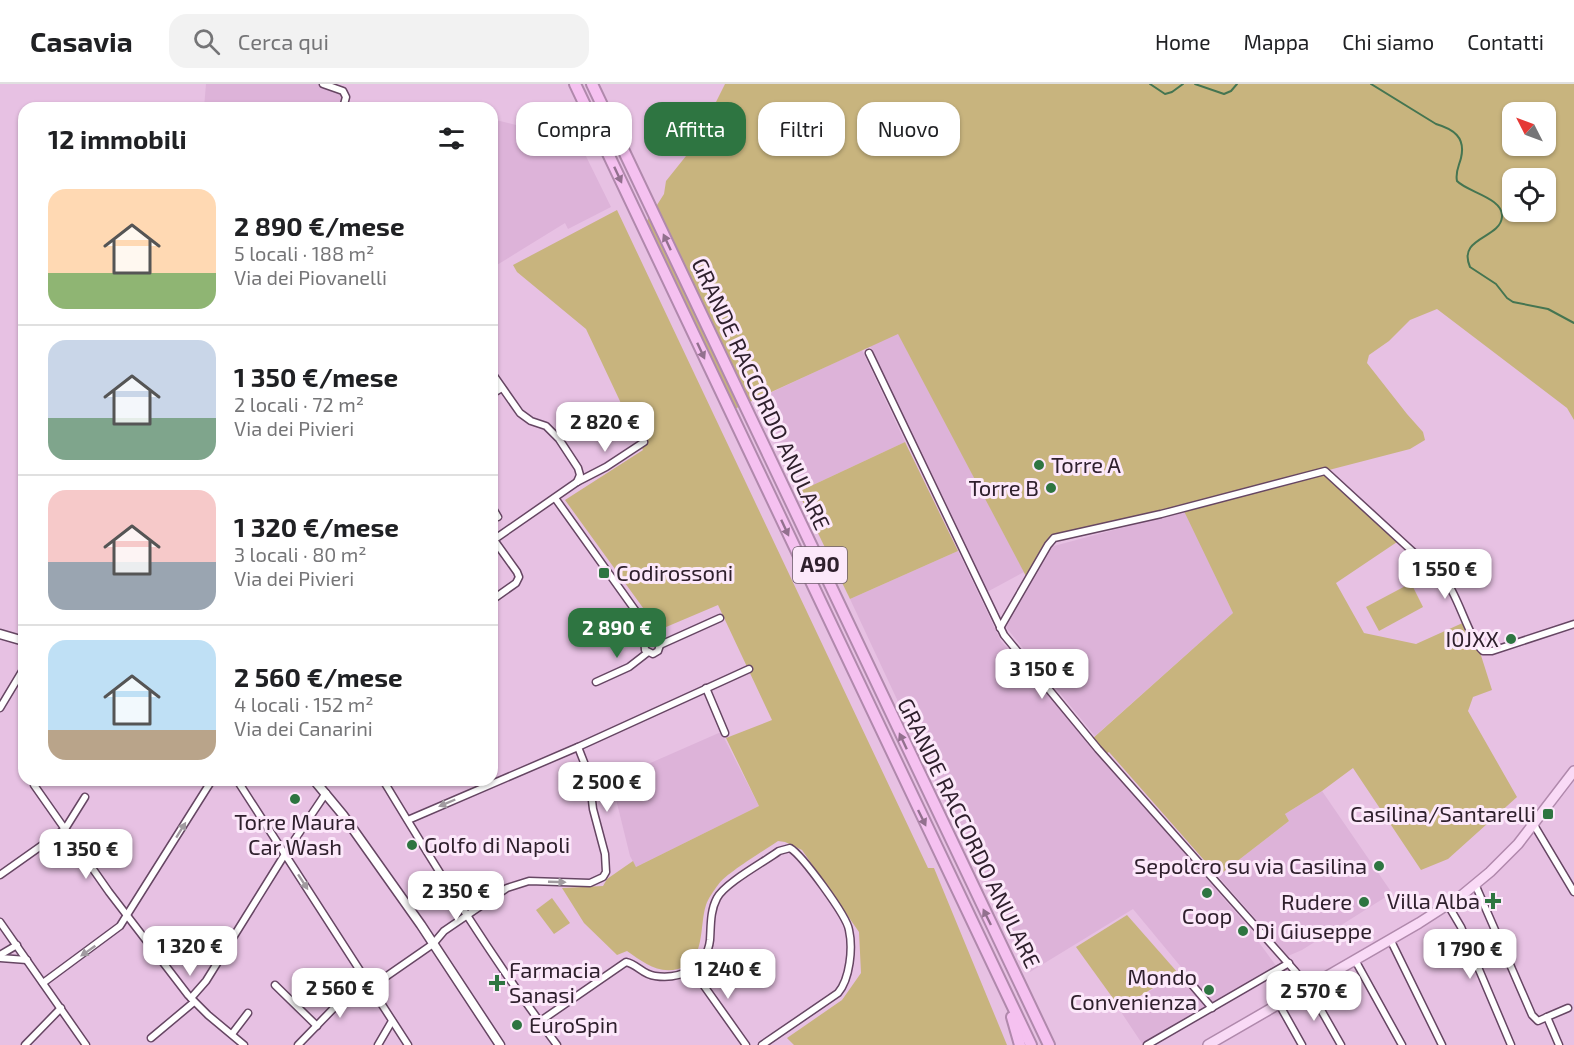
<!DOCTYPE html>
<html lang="it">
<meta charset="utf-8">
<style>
body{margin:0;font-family:"Exo 2",sans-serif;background:#f2f2f2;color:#202124;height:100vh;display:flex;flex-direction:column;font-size:22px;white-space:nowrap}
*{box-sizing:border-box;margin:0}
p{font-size:20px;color:#757577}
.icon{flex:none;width:33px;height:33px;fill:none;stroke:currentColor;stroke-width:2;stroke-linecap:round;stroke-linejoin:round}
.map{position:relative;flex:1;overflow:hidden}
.sheet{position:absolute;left:18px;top:18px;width:480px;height:684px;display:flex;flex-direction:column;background:#fff;border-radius:18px;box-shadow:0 2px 4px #0004}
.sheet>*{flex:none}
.guide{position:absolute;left:516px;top:18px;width:570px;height:54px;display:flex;gap:12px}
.needle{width:39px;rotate:312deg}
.fabs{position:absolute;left:1502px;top:18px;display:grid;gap:12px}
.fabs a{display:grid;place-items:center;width:54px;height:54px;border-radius:12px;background:#fff;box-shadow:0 2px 4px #0004;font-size:30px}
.price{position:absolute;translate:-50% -51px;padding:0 14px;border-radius:12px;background:#fff;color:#222;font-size:20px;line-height:39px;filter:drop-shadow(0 2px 3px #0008)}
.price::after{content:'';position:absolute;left:50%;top:36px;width:18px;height:14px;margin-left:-9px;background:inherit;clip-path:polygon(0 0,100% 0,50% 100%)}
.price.selected{background:#2e7541;color:#fff}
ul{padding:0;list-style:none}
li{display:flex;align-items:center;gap:18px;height:150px;padding:0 30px}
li+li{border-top:2px solid #e0e0e0}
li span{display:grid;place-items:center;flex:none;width:168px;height:120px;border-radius:18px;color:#555}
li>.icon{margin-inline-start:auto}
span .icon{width:72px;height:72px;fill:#fffc;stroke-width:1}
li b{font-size:26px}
h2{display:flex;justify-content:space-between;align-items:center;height:72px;padding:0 30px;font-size:26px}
.pill{padding:0 21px;border-radius:18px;background:#fff;box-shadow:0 2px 4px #0004;font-size:21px;line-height:54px}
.pill.selected{background:#2e7541;color:#fff}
header{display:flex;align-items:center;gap:36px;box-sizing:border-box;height:84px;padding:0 30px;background:#fff;border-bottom:2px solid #e0e0e0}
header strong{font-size:28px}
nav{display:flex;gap:33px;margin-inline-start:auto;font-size:21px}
.search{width:420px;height:54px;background:#f2f2f2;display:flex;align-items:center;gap:15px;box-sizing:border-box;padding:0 21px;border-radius:18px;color:#757577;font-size:22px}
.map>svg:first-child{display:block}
</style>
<header>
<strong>Casavia</strong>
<div class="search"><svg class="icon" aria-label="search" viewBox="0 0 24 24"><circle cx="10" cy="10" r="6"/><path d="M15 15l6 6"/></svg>Cerca qui</div>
<nav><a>Home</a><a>Mappa</a><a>Chi siamo</a><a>Contatti</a></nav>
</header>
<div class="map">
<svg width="1574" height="961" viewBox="0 0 1574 961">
<rect width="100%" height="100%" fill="#e7c1e3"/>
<!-- built -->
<g fill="#ddb3d9">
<polygon points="206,0 321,0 340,5 342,17 340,24 204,24"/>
<polygon points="492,35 578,56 611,123 568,145 565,139 492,184"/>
<polygon points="898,249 1024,488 987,508 870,262"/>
<polygon points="862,266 905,358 798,408 755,316"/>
<polygon points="1185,427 1233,529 1095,652 1005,542 1050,463"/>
<polygon points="958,467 1001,557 1244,838 1277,883 1143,961 1119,925 1179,890 1187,899 1191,895 1133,825 1030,888 952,733 850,515"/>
<polygon points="721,648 759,722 636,783 630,772 615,711 617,710 614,703 614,695"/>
<polygon points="1322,707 1392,809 1302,866 1288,872 1218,792 1289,737 1285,730"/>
</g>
<!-- green -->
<g fill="#c8b47e" fill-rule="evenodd">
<path d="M725,0H1574V336L1567,324L1437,225L1410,236L1389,257L1369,271L1367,279L1407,330L1423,348L1425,356L1410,365L1325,387L1400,456L1336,499L1364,549L1416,560L1467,537L1478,562L1492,606L1473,613L1468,627L1517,713L1448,775L1421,786L1353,684L1322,707L1285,730L1289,737L1218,792L1109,668L1104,671L1091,656L1233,529L1183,425L1052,455L1028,496L898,250L730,327L643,143L664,110L666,97L694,62ZM1512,28H1545V62H1512ZM1512,94H1545V128H1512Z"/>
<path d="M617,126L928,784H934L1007,961H794L787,954L842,916L861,889L859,848L802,766L785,758L778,757C764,767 726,789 718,801C714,806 708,815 706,821C699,842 706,878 678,885C657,890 643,878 627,867L617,871L584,839L562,804L603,802L607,795L633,777L636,783L759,722L726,654L772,636L718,521L659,546L565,416L643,366L586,245L517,188L513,181Z"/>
<polygon points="905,358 958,467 850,515 798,408"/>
<polygon points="1411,499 1423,523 1379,547 1366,523"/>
<polygon points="552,814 570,839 554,850 536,826"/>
<polygon points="1127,831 1178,889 1120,924 1076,863"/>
</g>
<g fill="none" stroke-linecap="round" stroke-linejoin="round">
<!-- stream -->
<g stroke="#457551" stroke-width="2">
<polyline points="1150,0 1165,10 1172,8 1183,0"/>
<polyline points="1195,0 1224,10 1231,7 1237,0"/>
<path d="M1371,0L1436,40C1453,45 1466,53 1461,74C1459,82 1455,88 1457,97C1467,108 1504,114 1502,133C1500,155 1457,153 1470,183L1496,200L1507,214L1513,218L1548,225L1574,239"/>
</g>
<defs>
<g id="street">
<polyline points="323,0 343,7 346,13 343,24"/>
<polyline points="869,269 1004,551 1098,665 1295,887 1308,903 1341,961"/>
<polyline points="492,289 520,329 531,337 546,342 559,355 578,384 580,391 577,398"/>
<polyline points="492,310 502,304"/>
<polyline points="555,414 660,561"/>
<polyline points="492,423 498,433"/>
<polyline points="492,457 577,398 606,383 644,358"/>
<polyline points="492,516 516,499 519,493 517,488 494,456"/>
<polyline points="643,538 645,566 653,570 658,567 660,561"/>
<path d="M1000,544L1048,461L1054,454L1161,430L1325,387L1448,500C1460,518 1470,556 1483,567H1492L1574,540"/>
<polyline points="660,561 720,534"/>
<polyline points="596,598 629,583 647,569"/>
<polyline points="706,604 725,649"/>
<polyline points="0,624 24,584"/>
<polyline points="237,696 408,961"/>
<path d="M383,696C438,787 493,876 557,961"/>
<polyline points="34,701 109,808 188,911 208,931 244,961"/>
<polyline points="408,736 578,663 749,585"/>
<polyline points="1534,741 1574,808"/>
<polyline points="0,791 65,745 85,713"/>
<polyline points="1475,800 1532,931 1538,937 1547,933 1559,961"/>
<polyline points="1448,821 1461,843 1511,961"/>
<polyline points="0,838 86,961"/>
<polyline points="1390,855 1442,961"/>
<polyline points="0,871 17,861"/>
<polyline points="0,874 27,876"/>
<polyline points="1355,876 1402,961"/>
<polyline points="692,885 746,961"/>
<polyline points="1188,896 1212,924"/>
<polyline points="43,899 120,842 212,696"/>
<polyline points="275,901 317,942"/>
<polyline points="371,903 433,860 444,847 507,804 529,797 590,799 603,793 606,788 605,770 593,725 589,691 578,663"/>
<polyline points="191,914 206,897 285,770 326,709"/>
<polyline points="1279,920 1302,961"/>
<polyline points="1547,933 1568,924"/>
<path d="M539,938L626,878C637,880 643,891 655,892C680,896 707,883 710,856C711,842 710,827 717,814C725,799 764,778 779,767L790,764C802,771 847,832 849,846C853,864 850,895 838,909L762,961"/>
<polyline points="232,950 248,929"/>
<polyline points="151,954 194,918"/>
<polyline points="25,961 61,924"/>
<polyline points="298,961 364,893"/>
<polyline points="378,961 392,937"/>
<polyline points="1147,961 1289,879"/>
</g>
<g id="secondary">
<polyline points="0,550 24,557"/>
<polyline points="314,696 343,731 421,841 500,961"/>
</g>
<polyline id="primary" points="1208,961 1419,839 1461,812 1490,788 1518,760 1574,687"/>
<g id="highway">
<polyline points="575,0 1031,961"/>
<polyline points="592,0 1049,961"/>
<polyline points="1012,933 1020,961"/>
</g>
</defs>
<!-- street casing -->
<use href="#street" stroke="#664663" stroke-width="9"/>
<!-- secondary casing -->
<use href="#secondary" stroke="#664663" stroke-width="11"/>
<!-- primary casing -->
<use href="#primary" stroke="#b089ac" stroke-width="12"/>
<!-- highway casing -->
<use href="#highway" stroke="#b089ac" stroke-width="14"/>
<!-- street -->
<use href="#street" stroke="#fff" stroke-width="6"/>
<!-- secondary -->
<use href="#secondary" stroke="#fff" stroke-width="8"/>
<!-- primary -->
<use href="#primary" stroke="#f9daf6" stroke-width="9"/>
<!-- highway -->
<use href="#highway" stroke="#f5c1f0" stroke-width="10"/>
</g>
<!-- one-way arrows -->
<defs><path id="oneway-solid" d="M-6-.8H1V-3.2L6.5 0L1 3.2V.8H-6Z" transform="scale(1.5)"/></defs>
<g fill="#92708e">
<use href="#oneway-solid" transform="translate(618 91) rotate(65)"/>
<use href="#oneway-solid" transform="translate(667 158) rotate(-115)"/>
<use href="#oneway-solid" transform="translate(701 267) rotate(65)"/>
<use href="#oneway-solid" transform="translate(785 444) rotate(65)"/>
<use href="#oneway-solid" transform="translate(903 657) rotate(-115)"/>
<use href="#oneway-solid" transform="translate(922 734) rotate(64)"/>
<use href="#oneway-solid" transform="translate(987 833) rotate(-116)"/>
</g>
<g fill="#a19ba0">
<use href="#oneway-solid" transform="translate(447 719) rotate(157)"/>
<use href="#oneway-solid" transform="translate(181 746) rotate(-58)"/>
<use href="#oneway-solid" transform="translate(303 798) rotate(57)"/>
<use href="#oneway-solid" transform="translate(557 798) rotate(2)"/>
<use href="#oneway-solid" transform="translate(88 867) rotate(145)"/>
</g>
<!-- markers -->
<g fill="#2e7541" stroke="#fce8fa" stroke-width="2">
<circle cx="1039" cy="381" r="6"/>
<circle cx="1051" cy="404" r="6"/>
<rect x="598" y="483" width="12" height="12" rx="3"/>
<circle cx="1511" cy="555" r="6"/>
<circle cx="295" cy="715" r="6"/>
<rect x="1542" y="724" width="12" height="12" rx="3"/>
<circle cx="412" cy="761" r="6"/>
<circle cx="1379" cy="782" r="6"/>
<circle cx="1207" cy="809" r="6"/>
<path d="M1490 808h6v6h6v6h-6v6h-6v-6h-6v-6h6z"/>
<circle cx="1364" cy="818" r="6"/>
<circle cx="1243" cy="847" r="6"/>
<path d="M494 890h6v6h6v6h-6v6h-6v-6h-6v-6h6z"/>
<circle cx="1209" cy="906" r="6"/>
<circle cx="517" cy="941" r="6"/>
</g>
<g text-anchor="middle" stroke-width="6" stroke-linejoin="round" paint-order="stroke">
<!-- shield labels -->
<rect fill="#fce8fa" stroke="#6c5c6a" stroke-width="1.5" x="793" y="463" width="54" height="36" rx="4.5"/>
<g font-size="21" font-weight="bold" fill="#2f202d">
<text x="820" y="488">A90</text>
</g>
<!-- street labels -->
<g font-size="22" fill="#2f202d" stroke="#fce8fa">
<text transform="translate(761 310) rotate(65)" y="8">GRANDE RACCORDO ANULARE</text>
<text transform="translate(969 749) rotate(64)" y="8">GRANDE RACCORDO ANULARE</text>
</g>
<!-- poi labels -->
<g font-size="22" fill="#2f202d" stroke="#fce8fa" text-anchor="end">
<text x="1051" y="389" text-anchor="start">Torre A</text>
<text x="1039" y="412">Torre B</text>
<text x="616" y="497" text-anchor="start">Codirossoni</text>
<text x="1499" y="563">I0JXX</text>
<text x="1536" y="738">Casilina/Santarelli</text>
<text x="295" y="746" text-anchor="middle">Torre Maura<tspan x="295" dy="25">Car Wash</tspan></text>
<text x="424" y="769" text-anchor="start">Golfo di Napoli</text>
<text x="1367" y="790">Sepolcro su via Casilina</text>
<text x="1480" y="825">Villa Alba</text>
<text x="1352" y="826">Rudere</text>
<text x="1207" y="840" text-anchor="middle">Coop</text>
<text x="1255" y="855" text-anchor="start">Di Giuseppe</text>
<text x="509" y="894" text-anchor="start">Farmacia<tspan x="509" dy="25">Sanasi</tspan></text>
<text x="1197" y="901">Mondo<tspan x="1197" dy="25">Convenienza</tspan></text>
<text x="529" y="949" text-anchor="start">EuroSpin</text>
</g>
</g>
</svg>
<div class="fabs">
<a><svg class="needle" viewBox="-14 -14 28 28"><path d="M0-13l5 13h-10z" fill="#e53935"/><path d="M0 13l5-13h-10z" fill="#757577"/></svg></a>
<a><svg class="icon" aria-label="locate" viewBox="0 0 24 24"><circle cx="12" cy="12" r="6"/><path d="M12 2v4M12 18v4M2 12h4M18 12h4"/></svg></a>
</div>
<b class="price" style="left:605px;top:369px">2 820 €</b>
<b class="price" style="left:1445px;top:516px">1 550 €</b>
<b class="price selected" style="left:617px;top:575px">2 890 €</b>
<b class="price" style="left:1042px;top:616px">3 150 €</b>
<b class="price" style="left:607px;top:729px">2 500 €</b>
<b class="price" style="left:86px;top:796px">1 350 €</b>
<b class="price" style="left:456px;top:838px">2 350 €</b>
<b class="price" style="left:190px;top:893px">1 320 €</b>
<b class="price" style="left:1470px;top:896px">1 790 €</b>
<b class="price" style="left:728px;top:916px">1 240 €</b>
<b class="price" style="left:340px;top:935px">2 560 €</b>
<b class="price" style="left:1314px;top:938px">2 570 €</b>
<div class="guide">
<a class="pill">Compra</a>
<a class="pill selected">Affitta</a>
<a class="pill">Filtri</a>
<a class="pill">Nuovo</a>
</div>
<section class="sheet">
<h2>12 immobili<svg class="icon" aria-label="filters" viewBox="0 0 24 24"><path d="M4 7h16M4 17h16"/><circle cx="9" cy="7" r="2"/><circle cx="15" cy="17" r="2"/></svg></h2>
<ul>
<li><span style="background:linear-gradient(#ffd9b3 70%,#8fb573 0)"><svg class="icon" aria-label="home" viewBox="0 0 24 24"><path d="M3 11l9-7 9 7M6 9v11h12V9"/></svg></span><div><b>2 890 €/mese</b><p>5 locali · 188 m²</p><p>Via dei Piovanelli</p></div></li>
<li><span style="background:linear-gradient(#c9d6e8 65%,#7fa58c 0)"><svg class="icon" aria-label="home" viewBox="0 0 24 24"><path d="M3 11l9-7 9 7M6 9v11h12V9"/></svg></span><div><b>1 350 €/mese</b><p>2 locali · 72 m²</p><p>Via dei Pivieri</p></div></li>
<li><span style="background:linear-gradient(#f6c9c9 60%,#9aa5b1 0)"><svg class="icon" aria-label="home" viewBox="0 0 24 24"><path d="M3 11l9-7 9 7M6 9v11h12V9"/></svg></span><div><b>1 320 €/mese</b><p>3 locali · 80 m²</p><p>Via dei Pivieri</p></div></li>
<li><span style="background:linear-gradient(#bfe0f5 75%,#b9a48a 0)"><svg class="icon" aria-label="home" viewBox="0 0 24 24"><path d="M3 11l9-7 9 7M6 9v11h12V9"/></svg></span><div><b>2 560 €/mese</b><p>4 locali · 152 m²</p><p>Via dei Canarini</p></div></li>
</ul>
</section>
</div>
